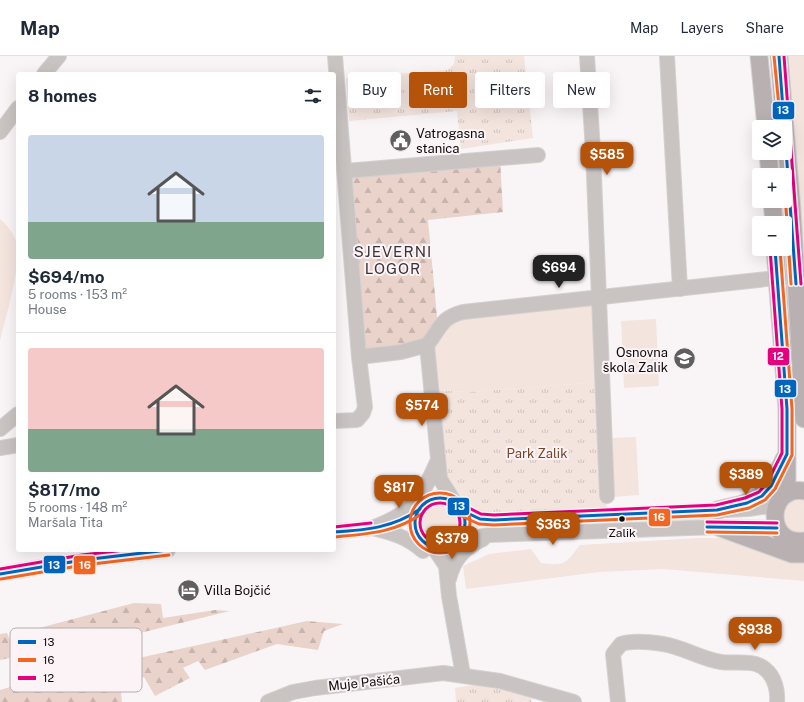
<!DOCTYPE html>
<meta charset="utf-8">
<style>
body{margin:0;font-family:"Public Sans",sans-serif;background:#f2f2f3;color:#1f2937;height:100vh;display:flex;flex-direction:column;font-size:15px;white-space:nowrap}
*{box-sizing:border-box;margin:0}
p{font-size:13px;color:#747a83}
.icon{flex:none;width:22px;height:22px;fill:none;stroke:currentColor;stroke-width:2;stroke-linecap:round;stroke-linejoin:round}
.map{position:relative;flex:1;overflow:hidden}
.drawer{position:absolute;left:16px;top:16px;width:320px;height:480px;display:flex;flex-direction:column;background:#fff;border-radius:4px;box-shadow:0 4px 16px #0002}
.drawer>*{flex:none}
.guide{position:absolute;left:348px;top:16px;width:380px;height:36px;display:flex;gap:8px}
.controls{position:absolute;left:752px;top:64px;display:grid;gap:8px}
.controls a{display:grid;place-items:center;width:40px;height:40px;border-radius:4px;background:#fff;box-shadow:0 4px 16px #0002;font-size:20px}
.price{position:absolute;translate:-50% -34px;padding:0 9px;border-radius:8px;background:#b45309;color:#fff;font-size:13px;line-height:26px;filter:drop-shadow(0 1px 2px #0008)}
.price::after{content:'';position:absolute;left:50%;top:24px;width:12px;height:9px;margin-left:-6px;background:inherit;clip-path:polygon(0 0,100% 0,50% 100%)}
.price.current{background:#222;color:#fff}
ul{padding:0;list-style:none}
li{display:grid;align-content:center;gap:8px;height:212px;padding:0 12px}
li+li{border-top:1px solid #e0e1e3}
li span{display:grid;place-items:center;height:124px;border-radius:4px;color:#555}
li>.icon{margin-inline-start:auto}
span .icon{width:72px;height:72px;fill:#fffc;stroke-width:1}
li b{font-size:17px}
h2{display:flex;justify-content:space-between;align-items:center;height:48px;padding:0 12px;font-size:17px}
.chip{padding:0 14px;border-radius:4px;background:#fff;box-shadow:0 4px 16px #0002;font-size:14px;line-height:36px}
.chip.current{background:#b45309;color:#fff}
header{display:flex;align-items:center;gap:24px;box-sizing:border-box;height:56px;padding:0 20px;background:#fff;border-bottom:1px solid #e0e1e3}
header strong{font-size:19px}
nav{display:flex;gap:22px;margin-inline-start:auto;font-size:14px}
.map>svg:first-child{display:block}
</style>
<header>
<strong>Map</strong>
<nav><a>Map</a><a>Layers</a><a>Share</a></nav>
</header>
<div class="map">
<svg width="804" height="646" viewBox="0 0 804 646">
<defs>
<pattern id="forest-firs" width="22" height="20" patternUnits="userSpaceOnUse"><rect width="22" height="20" fill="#e9d3ca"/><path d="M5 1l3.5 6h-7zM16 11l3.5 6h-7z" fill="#c7b4ac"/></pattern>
<pattern id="park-tufts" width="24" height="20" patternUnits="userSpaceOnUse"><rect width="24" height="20" fill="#f3e4de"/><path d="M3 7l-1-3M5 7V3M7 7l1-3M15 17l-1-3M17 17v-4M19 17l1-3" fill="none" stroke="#cfc2bd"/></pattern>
</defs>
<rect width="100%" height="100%" fill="#f9f5f7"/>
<!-- grass -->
<g fill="#f3e4de">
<polygon points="779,0 804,0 804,363"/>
<path d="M0,163C8,170 14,178 17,188C22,207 5,264 0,285Z"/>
<polygon points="598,242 602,326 469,336 432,334 431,284 450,259"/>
<polygon points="656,263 659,330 624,332 621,265"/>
<polygon points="636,381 639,439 611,441 608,382"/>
<polygon points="804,437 804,484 795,484 777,454"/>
<circle cx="440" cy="468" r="23"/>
<path d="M699,482H720L804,506V525L663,513L599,516L466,533L463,510L489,498L531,493L541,507C566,510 565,508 580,489Z"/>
</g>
<!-- forest -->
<g fill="url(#forest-firs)">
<polygon points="500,102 503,156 428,164 438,271 431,284 361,301 347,114"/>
<polygon points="134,547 161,548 163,562 215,554 230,555 140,577 0,604 0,578 7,577 12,589 29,589 39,572"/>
<polygon points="307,565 343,568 324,575 318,594 277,588 205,614 198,605 183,612 190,622 155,640 144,621 120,629 122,646 0,646 0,634 20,628"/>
</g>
<!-- park -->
<g fill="url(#park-tufts)">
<polygon points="455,0 524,0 533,82 461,93 457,55 349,65 346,22 448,14 454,8"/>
<polygon points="602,326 607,459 494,464 477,456 468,448 453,430 438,404 432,334 469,336"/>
<polygon points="490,626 533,637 531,646 456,646 455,632"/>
</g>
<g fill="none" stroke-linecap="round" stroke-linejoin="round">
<defs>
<g id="minor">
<polyline points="587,0 593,95 607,440"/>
<polyline points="667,0 680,233"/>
<polyline points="44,18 59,0"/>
<polyline points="0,76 18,52"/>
<polyline points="345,115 538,99"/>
<polyline points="427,289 440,423 456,448"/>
<path d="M359,301L401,296L427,289C441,272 440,262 463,256L804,219"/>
<polyline points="334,365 357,364 363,357 365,351 359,301 335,0"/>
<polyline points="0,373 18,358"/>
<polyline points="0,392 18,389"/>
<circle cx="440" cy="467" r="25"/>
<polyline points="461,454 480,463 494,464 748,453 777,449"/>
<path d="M372,472C412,457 420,445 437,406"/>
<path d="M372,472C393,477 407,481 423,495"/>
<polyline points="334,476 381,471"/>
<polyline points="458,485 488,479 718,471 777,472"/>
<polyline points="434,492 446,510 449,540 463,619"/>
<polyline points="0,518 83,504 168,494"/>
<path d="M449,523C454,503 464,492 483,483"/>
<polyline points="268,646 293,636 315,632 443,617 500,625 574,646"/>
<path d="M618,646L613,598L621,588C633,584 650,586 663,588C683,591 701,603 721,606C735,608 754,603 765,613C775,621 778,635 777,646"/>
</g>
<g id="major">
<polyline points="759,0 766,71"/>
<polyline points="779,0 792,154 804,363"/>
<polyline points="768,97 770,119"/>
<polyline points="772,145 774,167"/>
<polyline points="775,193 787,353 787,438"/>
<path d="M804,435C767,428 764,490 804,485"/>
<path d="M717,454C758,445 766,443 784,403"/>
<polyline points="718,471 792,498 804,498"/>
</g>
</defs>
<!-- minor casing -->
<use href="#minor" stroke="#d3d1d2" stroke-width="16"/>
<!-- major casing -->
<use href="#major" stroke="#d3d1d2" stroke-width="19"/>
<!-- minor -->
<use href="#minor" stroke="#c9c3c2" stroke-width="14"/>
<!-- major -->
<use href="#major" stroke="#b9b1b1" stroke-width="17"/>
<defs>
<g id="bus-1">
<polyline points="779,0 796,228"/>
<circle cx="440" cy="467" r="25"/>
<polyline points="461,454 480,463 494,464 717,454 747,447 762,440 771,430 787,398 787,353 775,193"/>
<polyline points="707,471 777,472"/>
<path d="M334,476C366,474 393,472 420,453"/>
<polyline points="0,518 83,504 168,494"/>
</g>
<g id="bus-2">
<polyline points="774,0 781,71"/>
<polyline points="785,137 791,228"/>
<circle cx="440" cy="467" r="30"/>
<polyline points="459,459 479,468 494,469 717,459 749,452 765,444 775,433 792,399 792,353 780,193"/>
<polyline points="707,476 777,477"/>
<path d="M334,481C367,478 395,477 423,457"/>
<polyline points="1,523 84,509 169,499"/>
</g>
<g id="bus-3">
<polyline points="784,0 801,228"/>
<circle cx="440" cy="467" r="20"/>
<polyline points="463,449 481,458 494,459 716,449 745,442 759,436 767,427 782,397 782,353 770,193"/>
<polyline points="707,466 777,467"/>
<polyline points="334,471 371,467"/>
<polyline points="0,513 82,499 125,494"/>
</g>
</defs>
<!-- bus-1 casing -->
<use href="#bus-1" stroke="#fbf3f6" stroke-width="6"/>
<!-- bus-2 casing -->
<use href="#bus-2" stroke="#fbf3f6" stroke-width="6"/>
<!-- bus-3 casing -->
<use href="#bus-3" stroke="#fbf3f6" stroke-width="6"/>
<!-- bus-1 -->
<use href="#bus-1" stroke="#0065bd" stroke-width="3"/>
<!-- bus-2 -->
<use href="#bus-2" stroke="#f26522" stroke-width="3"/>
<!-- bus-3 -->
<use href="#bus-3" stroke="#e5007d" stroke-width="3"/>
</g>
<!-- icons -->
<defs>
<symbol id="civic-disc" viewBox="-11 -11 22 22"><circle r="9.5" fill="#615e5f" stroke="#fbf3f6"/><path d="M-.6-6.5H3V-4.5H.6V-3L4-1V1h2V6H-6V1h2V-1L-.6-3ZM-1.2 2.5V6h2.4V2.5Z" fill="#fff"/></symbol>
<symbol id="school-disc" viewBox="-11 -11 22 22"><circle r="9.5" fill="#615e5f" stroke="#fbf3f6"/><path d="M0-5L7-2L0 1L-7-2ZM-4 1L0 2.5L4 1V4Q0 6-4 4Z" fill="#fff"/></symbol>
<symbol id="hotel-disc" viewBox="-11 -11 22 22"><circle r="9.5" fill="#615e5f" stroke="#fbf3f6"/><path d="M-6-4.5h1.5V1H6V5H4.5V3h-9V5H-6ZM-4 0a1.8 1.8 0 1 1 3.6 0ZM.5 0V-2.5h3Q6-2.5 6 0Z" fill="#fff"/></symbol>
</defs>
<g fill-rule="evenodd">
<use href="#civic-disc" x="388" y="72" width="25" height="25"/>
<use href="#school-disc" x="672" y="290" width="25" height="25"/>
<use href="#hotel-disc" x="176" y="522" width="25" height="25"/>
</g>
<!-- markers -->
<circle fill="#0f0c0d" stroke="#fbf3f6" stroke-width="1.5" cx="622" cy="463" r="3.5"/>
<g text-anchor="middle" stroke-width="4" stroke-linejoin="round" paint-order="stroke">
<!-- bus labels -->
<g font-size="12" fill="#0f0c0d" stroke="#fbf3f6">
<text x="622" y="481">Zalik</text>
</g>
<!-- poi labels -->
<g font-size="13" fill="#0f0c0d" stroke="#fbf3f6" text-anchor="start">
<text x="416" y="82">Vatrogasna<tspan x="416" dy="15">stanica</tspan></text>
<text x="668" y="301" text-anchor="end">Osnovna<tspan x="668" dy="15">škola Zalik</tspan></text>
<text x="204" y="539">Villa Bojčić</text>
</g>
<!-- park labels -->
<g font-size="13" fill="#774629" stroke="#fbf3f6">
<text x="537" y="402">Park Zalik</text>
</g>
<!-- street labels -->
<g font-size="13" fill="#0f0c0d" stroke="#fbf3f6">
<text transform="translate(364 626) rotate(-6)" y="5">Muje Pašića</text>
</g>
<!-- quarter labels -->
<g font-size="15" letter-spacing="1" fill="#3a3436" stroke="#fbf3f6">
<text x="393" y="201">SJEVERNI<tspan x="393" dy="17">LOGOR</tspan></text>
</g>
</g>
<!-- legend -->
<rect x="10" y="572" width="132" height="64" rx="6" fill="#fbf3f6" stroke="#b4aeb0" stroke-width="1"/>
<rect x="18" y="584" width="18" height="4" fill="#0065bd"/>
<rect x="18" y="602" width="18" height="4" fill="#f26522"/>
<rect x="18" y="620" width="18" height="4" fill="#e5007d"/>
<g font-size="11" fill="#0f0c0d">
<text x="43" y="590">13</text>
<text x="43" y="608">16</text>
<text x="43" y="626">12</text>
</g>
<g stroke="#fbf3f6" stroke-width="1.5">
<rect x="772" y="45" width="23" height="19" rx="4" fill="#0065bd"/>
<rect x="767" y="291" width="23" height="19" rx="4" fill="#e5007d"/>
<rect x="774" y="323" width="23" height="19" rx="4" fill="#0065bd"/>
<rect x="447" y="441" width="23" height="19" rx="4" fill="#0065bd"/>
<rect x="648" y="452" width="23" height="19" rx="4" fill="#f26522"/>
<rect x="43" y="499" width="23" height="19" rx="4" fill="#0065bd"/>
<rect x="73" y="499" width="23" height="20" rx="4" fill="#f26522"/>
</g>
<g font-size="11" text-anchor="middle" font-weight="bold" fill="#fff">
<text x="783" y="58">13</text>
<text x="778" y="304">12</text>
<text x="785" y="337">13</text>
<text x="459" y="454">13</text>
<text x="659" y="465">16</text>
<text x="54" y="513">13</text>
<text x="85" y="513">16</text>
</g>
</svg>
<div class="controls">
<a><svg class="icon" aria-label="layers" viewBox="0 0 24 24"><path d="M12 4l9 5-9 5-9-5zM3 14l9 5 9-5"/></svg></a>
<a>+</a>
<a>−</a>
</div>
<b class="price" style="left:607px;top:120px">$585</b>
<b class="price current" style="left:559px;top:233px">$694</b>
<b class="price" style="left:422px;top:371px">$574</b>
<b class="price" style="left:746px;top:440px">$389</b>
<b class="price" style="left:399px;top:453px">$817</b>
<b class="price" style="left:553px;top:490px">$363</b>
<b class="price" style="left:452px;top:504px">$379</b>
<b class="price" style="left:755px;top:595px">$938</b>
<div class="guide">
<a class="chip">Buy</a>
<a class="chip current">Rent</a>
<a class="chip">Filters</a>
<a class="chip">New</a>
</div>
<section class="drawer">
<h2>8 homes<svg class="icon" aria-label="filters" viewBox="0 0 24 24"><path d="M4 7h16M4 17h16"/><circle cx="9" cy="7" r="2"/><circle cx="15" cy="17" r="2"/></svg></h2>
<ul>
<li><span style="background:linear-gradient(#c9d6e8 70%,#7fa58c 0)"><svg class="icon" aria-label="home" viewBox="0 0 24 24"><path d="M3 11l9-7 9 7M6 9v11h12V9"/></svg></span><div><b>$694/mo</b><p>5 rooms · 153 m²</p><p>House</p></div></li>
<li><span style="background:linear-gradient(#f6c9c9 65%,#7fa58c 0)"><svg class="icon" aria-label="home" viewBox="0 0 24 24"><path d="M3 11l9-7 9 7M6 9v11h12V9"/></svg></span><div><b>$817/mo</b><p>5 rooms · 148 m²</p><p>Maršala Tita</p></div></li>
</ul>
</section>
</div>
